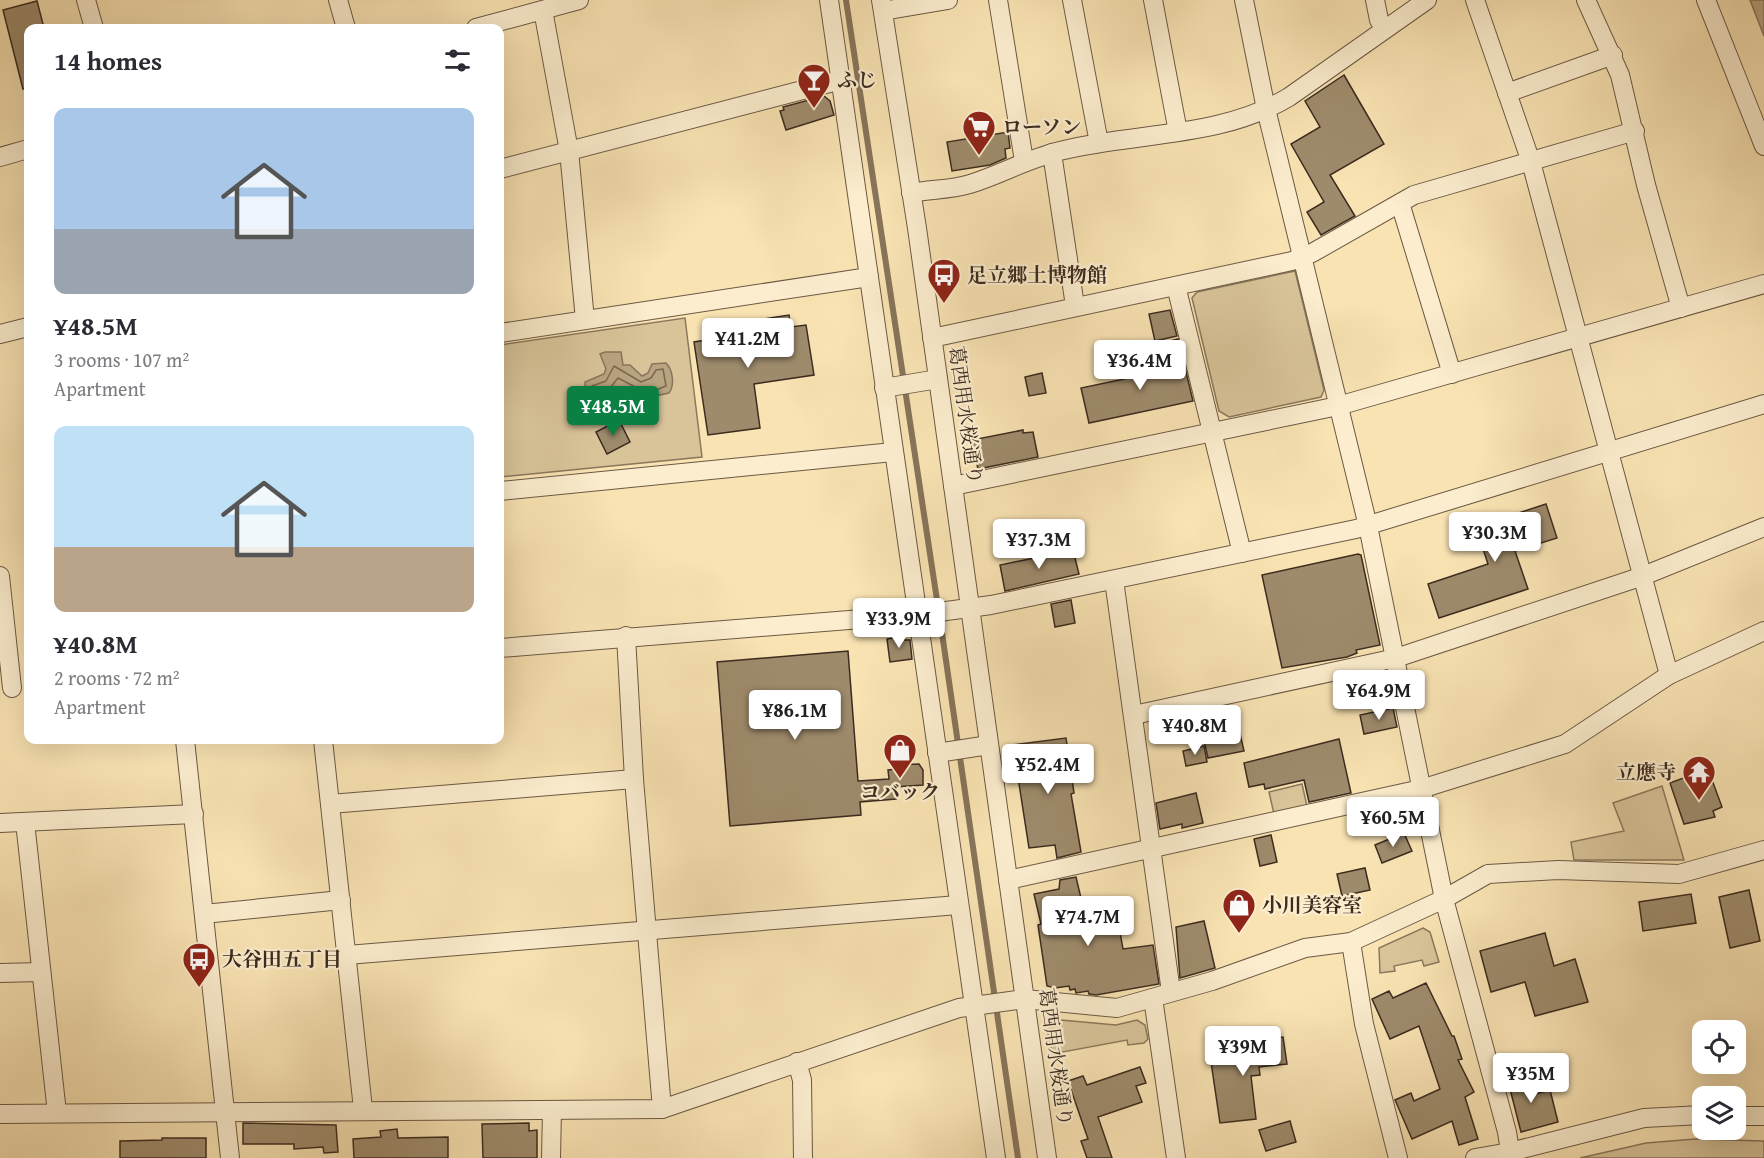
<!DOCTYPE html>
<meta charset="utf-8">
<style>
body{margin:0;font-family:"Gentium Book Plus","Noto Serif JP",serif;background:#f2f2f3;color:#2b2b33;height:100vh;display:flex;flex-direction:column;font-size:22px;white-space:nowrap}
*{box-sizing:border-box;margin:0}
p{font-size:20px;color:#7c7c81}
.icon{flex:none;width:33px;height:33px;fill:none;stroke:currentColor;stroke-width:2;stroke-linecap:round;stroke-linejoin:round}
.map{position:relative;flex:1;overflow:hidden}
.sheet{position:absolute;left:24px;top:24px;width:480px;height:720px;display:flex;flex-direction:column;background:#fff;border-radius:12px;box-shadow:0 6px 24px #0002}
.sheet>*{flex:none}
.fabs{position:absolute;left:1692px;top:1020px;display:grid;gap:12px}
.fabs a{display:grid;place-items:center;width:54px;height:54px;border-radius:12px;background:#fff;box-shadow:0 6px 24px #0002;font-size:30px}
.price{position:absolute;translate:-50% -51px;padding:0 14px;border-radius:6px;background:#fff;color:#222;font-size:20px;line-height:39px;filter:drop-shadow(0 2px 3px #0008)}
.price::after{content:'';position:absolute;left:50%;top:36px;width:18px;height:14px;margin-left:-9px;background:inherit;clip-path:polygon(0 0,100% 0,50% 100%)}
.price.current{background:#0b8043;color:#fff}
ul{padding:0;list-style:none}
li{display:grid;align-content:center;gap:12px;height:318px;padding:0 30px}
li span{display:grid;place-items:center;height:186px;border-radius:12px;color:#555}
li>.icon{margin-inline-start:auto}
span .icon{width:108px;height:108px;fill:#fffc;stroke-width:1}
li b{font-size:26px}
h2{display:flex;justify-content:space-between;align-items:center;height:72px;padding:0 30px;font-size:26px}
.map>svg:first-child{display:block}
</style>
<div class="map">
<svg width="1764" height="1158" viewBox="0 0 1764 1158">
<rect width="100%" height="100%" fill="#f9e3b3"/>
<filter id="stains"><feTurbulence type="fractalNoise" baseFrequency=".00333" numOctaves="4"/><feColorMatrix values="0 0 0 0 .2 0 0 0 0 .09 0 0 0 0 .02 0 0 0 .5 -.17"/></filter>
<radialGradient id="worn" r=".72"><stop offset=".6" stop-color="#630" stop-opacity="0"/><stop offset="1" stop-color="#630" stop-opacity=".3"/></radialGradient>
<!-- green -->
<g fill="#d9c49a" stroke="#8a785c" stroke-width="1.5">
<polygon points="1295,271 1324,390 1321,397 1229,417 1219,411 1192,298 1197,292"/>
<polygon points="685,318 702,457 500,477 500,345"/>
<polygon points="1302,784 1307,806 1274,814 1269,792"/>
<polygon points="1662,786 1684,860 1574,860 1571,842 1624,831 1613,803"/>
<polygon points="1423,928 1430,932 1439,962 1424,966 1422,960 1394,966 1395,971 1380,973 1379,948"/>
<polygon points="1050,1019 1116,1025 1137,1020 1145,1025 1148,1039 1144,1043 1128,1045 1127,1040 1052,1054 1046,1023"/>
<polygon points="1695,1139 1764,1141 1764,1158 1580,1158 1646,1143"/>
</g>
<!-- water -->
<g fill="#b9a481" stroke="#87745a" stroke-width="1.5">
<polygon points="1750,0 1764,0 1764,36"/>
<path d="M605,352H621L623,365H630L642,376L648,373L652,364L666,363C673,370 675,385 669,393L655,396L652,410L630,419L624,409L610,413V418L590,422L576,417L574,410L585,394V382L604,374L606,369L600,354Z"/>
</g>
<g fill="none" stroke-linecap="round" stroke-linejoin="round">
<!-- shore -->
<g stroke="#7a6850" stroke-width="1.5">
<path d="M614,366L641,382L651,378L656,370L663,369L666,386L651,392L645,406L635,410L620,402C605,407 600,419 583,413L582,409L591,396L592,386L606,381Z"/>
<polygon points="618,378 641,390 639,400 620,395 599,402 599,392 610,388"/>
</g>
<!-- stream -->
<polyline stroke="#87745a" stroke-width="6" points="846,0 942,633 1018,1158"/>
</g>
<!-- building -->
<g fill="#9e8b6c" stroke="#3c2b1f" stroke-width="1.5">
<polygon points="37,1 44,28 28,28 28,88 23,89 3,10"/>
<polygon points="1344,75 1384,144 1330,175 1355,216 1321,235 1307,212 1324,202 1291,144 1320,127 1305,101"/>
<polygon points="824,96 830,101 834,115 786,130 780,111 784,110 783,107"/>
<polygon points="1008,132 1010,148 1005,149 1006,158 990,165 952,171 947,142"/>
<polygon points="1170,310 1177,336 1155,341 1149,314"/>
<polygon points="789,315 791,327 806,325 814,375 754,384 760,428 708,435 694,342 726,337 724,325"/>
<polygon points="1178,339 1193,401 1089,423 1081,388 1172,369 1166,342"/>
<polygon points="1042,373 1046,393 1029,396 1025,377"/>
<polygon points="619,420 630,442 607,454 596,432"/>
<polygon points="1023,430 1023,433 1033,432 1038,457 978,469 972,440"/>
<polygon points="1546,504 1557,538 1515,551 1528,589 1439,618 1428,584 1488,564 1476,527"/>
<polygon points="1073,550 1079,574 1005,591 1000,565"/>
<polygon points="1358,554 1361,555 1380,645 1356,650 1357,653 1347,657 1282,668 1262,575"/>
<polygon points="1071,600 1075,623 1055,627 1051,604"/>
<polygon points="904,636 905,640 910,640 912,659 890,662 887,639"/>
<polygon points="848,651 858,781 889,779 888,770 897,769 896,765 919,764 923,770 923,785 895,787 896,799 860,802 861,815 730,826 717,662"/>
<polygon points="1234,708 1244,751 1208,758 1199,718"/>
<polygon points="1393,708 1397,727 1364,734 1360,715"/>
<polygon points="1066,738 1074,793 1071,794 1081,852 1057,858 1055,845 1029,848 1013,745"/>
<polygon points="1339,739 1351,793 1309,802 1304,780 1265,789 1264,784 1249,787 1244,763"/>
<polygon points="1204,746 1207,762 1186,766 1183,751"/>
<polygon points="1708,769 1722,807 1713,811 1715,817 1684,824 1670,783"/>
<polygon points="1196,793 1203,823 1182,828 1182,824 1160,829 1156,803"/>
<polygon points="1404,833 1412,851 1382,863 1375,845"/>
<polygon points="1271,835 1277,862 1260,866 1254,839"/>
<polygon points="1365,868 1370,890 1342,896 1337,874"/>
<polygon points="1076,877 1085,915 1104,913 1105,917 1119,927 1123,949 1153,945 1159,984 1096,995 1089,994 1088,991 1076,993 1075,989 1070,990 1069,986 1055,988 1047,986 1038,925 1041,924 1034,894 1059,889 1060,880"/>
<polygon points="1749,890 1760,941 1730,948 1719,897"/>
<polygon points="1691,894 1696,923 1643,931 1639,902"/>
<polygon points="1204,921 1215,968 1180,978 1176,927"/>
<polygon points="1545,933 1554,966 1575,959 1588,1002 1535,1016 1525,982 1491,992 1480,951"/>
<polygon points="1426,983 1452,1036 1454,1036 1462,1059 1458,1060 1474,1092 1465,1097 1478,1139 1459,1145 1452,1121 1412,1139 1395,1100 1411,1093 1414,1101 1440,1089 1419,1026 1390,1039 1372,999 1389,991 1393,998"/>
<polygon points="1283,1037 1287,1064 1259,1067 1260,1075 1251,1076 1256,1119 1220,1123 1210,1055 1233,1051 1232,1048 1247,1046 1256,1041"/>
<polygon points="1140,1067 1146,1083 1136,1086 1142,1102 1098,1117 1112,1158 1087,1158 1081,1141 1088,1139 1068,1081 1083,1076 1087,1085"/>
<polygon points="1527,1073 1531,1095 1550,1090 1558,1122 1521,1132 1507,1077"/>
<polygon points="1290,1121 1296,1142 1266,1151 1259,1130"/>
<polygon points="243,1123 336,1125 338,1152 324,1153 323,1147 294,1149 294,1144 243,1144"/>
<polygon points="529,1123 529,1131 537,1130 537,1158 483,1158 482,1124"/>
<polygon points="397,1129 398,1138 448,1137 448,1158 354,1158 353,1139 381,1137 380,1131"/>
<polygon points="162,1138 206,1138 206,1158 120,1158 120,1141 162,1140"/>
</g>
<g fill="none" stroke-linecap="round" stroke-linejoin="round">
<defs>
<g id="minor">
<polyline points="86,0 94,28"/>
<polyline points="338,0 346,28"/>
<polyline points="829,0 996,1158"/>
<polyline points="881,0 917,228 1047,1158"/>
<polyline points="998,0 1024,161"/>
<polyline points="1072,0 1099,143"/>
<polyline points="1153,0 1178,132"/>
<polyline points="1244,0 1266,109 1368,526 1444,899 1507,1132 1511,1158"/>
<polyline points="1375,0 1379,20 1385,29"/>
<polyline points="1475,0 1531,162 1669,675"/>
<polyline points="1586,0 1620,75 1646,185 1681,308"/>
<polyline points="1706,0 1764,146"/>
<polyline points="543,10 569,151 585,320"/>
<polyline points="883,11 948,0"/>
<polyline points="476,28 579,0"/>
<polyline points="1507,93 1613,55"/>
<polyline points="1052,153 1075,306"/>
<polyline points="0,157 28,149"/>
<polyline points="500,169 841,80"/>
<path d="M911,193C931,189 951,190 970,184C1002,174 1031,157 1064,150C1139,132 1221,138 1289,97L1427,0"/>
<polyline points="1400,203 1452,374"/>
<polyline points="1176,286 1242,553"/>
<polyline points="500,333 869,277"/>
<polyline points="0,334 28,327"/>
<polyline points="932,338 1292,261 1312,253 1414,195 1635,131"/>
<polyline points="884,388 938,379"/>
<polyline points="953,486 1338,406 1764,284"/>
<polyline points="500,491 893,452"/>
<polyline points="0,576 12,688"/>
<polyline points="1114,580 1171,992"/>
<polyline points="626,636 634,779 662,1109"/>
<polyline points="500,648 924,614 991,605 1356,529 1764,404"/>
<polyline points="1134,715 1396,658 1643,576 1764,527"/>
<polyline points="185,740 230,1158"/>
<polyline points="323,740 363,1109"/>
<polyline points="937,753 989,745"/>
<polyline points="330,804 634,779"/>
<polyline points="25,822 57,1113"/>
<polyline points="0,823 194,814"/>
<polyline points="1008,880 1421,789 1565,744 1669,675 1764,631"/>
<polyline points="204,914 341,900"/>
<polyline points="1351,942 1364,1024 1398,1158"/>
<polyline points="347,955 958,905"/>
<polyline points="0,973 41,972"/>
<polyline points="1153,998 1176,1158"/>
<polyline points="797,1062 802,1080 803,1158"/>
<polyline points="0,1114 662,1109 959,1008 1024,999 1117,1008 1212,981 1305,948 1351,942 1444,899 1488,874 1558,870 1679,874 1764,850"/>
<polyline points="1736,1116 1764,1116"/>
<polyline points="551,1158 552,1110"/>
<polyline points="1475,1158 1510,1152 1644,1118 1702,1115"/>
</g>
</defs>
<!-- minor casing -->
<use href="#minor" stroke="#6b5944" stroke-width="20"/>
<!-- minor -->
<use href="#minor" stroke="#fbedce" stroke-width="18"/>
</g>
<!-- icons -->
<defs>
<symbol id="bar-pin" viewBox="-11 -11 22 30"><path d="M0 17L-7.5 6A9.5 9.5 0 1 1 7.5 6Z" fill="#8f2418" stroke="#fbedce"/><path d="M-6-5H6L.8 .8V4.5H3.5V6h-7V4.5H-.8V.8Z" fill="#fff"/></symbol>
<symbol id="supermarket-pin" viewBox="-11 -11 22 30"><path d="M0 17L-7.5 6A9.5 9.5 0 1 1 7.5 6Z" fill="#8f2418" stroke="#fbedce"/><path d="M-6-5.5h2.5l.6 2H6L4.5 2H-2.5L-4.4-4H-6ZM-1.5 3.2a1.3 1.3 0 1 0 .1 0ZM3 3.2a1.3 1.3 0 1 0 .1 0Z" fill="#fff"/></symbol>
<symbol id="bus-pin" viewBox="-11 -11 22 30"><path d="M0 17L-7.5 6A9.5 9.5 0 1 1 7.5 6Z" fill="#8f2418" stroke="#fbedce"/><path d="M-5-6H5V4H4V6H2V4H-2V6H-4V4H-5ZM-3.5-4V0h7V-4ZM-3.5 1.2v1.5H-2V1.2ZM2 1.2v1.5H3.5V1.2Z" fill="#fff"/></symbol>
<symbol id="shop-pin" viewBox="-11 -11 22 30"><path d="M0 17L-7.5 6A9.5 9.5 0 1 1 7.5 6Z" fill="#8f2418" stroke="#fbedce"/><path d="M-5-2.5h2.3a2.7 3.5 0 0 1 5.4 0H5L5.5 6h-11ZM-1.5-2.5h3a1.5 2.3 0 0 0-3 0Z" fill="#fff"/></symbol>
<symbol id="temple-pin" viewBox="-11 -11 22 30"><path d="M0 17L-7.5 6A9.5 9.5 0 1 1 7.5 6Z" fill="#8f2418" stroke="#fbedce"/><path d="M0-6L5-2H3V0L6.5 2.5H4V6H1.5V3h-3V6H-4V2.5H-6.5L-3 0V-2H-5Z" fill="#fff"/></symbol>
</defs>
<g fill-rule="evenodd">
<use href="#bar-pin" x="795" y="61" width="38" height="52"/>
<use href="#supermarket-pin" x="960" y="108" width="38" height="52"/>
<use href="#bus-pin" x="925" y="256" width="38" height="52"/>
<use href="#shop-pin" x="881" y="731" width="38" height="52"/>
<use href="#temple-pin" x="1680" y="753" width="38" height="52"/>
<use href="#shop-pin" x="1220" y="886" width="38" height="52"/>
<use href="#bus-pin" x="180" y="940" width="38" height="52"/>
</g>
<g text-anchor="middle" stroke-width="4.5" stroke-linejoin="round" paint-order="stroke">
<!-- poi labels -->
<g font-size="20" font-weight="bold" fill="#3c2b1f" stroke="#fbedce" text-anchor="start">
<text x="837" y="87">ふじ</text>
<text x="1002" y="134">ローソン</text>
<text x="967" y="282">足立郷土博物館</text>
<text x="1676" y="779" text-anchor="end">立應寺</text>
<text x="900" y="799" text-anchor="middle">コバック</text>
<text x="1262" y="912">小川美容室</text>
<text x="222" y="966">大谷田五丁目</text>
</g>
<!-- street labels -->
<g font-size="20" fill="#3c2b1f" stroke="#fbedce">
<text transform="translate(966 415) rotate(82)" y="7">葛西用水桜通り</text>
<text transform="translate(1056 1057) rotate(82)" y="7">葛西用水桜通り</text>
</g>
</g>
<rect width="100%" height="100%" filter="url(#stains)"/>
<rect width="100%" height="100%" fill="url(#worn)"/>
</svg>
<div class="fabs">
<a><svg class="icon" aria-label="locate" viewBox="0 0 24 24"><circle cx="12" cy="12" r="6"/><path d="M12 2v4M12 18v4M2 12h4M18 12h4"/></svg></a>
<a><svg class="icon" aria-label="layers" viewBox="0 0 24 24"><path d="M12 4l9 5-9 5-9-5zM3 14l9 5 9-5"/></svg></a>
</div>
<b class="price" style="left:748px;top:369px">¥41.2M</b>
<b class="price" style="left:1140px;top:391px">¥36.4M</b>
<b class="price current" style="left:613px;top:437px">¥48.5M</b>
<b class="price" style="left:1495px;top:563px">¥30.3M</b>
<b class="price" style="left:1039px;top:570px">¥37.3M</b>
<b class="price" style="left:899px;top:649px">¥33.9M</b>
<b class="price" style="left:1379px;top:721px">¥64.9M</b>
<b class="price" style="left:795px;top:741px">¥86.1M</b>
<b class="price" style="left:1195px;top:756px">¥40.8M</b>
<b class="price" style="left:1048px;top:795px">¥52.4M</b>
<b class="price" style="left:1393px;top:848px">¥60.5M</b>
<b class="price" style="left:1088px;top:947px">¥74.7M</b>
<b class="price" style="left:1243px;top:1077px">¥39M</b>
<b class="price" style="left:1531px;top:1104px">¥35M</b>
<section class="sheet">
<h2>14 homes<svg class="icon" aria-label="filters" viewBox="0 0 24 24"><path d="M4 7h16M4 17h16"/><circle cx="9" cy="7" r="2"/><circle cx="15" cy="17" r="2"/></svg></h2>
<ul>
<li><span style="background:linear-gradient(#a9c7e8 65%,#9aa5b1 0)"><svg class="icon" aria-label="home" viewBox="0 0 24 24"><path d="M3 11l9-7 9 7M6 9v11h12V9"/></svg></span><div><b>¥48.5M</b><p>3 rooms · 107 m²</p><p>Apartment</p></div></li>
<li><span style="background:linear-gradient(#bfe0f5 65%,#b9a48a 0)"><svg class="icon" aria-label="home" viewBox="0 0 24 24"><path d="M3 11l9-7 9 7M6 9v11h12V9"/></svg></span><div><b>¥40.8M</b><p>2 rooms · 72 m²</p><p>Apartment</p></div></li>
</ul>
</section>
</div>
